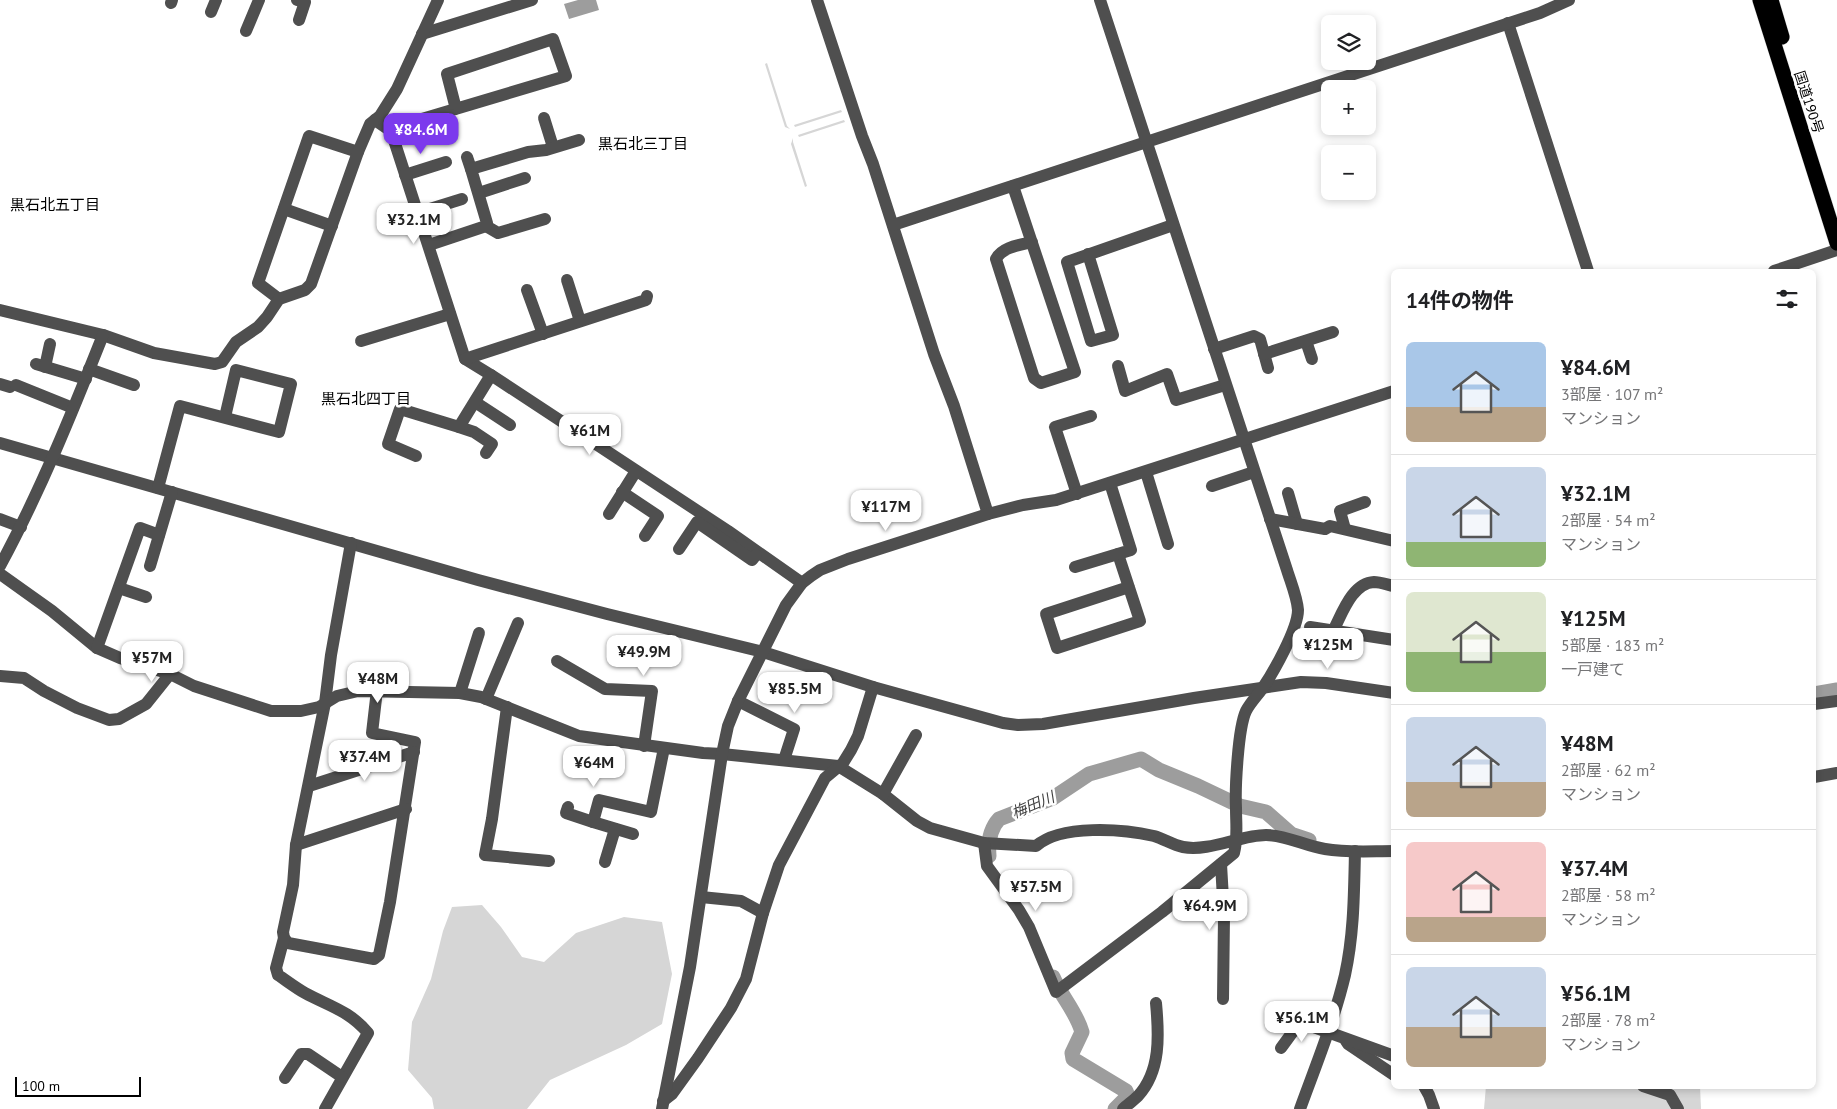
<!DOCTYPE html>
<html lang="ja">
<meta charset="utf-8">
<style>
body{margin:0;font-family:"PT Sans","Noto Sans JP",sans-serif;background:#f2f2f2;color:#202124;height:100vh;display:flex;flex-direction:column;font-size:19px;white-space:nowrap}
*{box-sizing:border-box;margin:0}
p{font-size:16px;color:#757577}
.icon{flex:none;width:28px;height:28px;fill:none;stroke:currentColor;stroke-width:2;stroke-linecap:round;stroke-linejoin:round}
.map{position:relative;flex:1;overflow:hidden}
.drawer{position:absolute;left:1391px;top:269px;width:425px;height:820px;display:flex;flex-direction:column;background:#fff;border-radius:8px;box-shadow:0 2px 8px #0003}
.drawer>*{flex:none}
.fabs{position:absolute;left:1321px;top:15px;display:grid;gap:10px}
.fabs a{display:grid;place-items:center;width:55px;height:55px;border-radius:8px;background:#fff;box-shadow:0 2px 8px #0003;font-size:25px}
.scale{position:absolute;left:15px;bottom:12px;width:126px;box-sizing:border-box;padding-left:5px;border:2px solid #000;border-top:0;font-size:14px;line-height:18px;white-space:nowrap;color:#000;-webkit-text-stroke:4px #fff;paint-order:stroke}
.price{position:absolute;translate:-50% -42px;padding:0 11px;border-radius:10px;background:#fff;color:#222;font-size:16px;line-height:32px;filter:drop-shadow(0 1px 2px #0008)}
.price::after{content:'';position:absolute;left:50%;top:30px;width:15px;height:11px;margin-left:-8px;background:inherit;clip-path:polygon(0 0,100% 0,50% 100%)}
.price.active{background:#7c3aed;color:#fff}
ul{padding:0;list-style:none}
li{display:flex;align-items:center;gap:15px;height:125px;padding:0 15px}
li+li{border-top:1px solid #e0e0e0}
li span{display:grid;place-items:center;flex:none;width:140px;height:100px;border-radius:8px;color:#555}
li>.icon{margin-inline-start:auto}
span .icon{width:60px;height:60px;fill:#fffc;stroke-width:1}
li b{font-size:21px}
h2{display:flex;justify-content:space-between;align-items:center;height:60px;padding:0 15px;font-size:21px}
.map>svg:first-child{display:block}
</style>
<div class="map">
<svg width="1837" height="1109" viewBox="0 0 1837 1109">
<rect width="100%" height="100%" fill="#fff"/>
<!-- green -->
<g fill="#d6d6d6">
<polygon points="767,63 787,126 790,129 785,127 765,64"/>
<polygon points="841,110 842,112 795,127 794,125"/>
<polygon points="844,120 845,122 799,137 798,135"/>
<polygon points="793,138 793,142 807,186 805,187 791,144"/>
<polygon points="482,905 501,927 522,957 544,962 576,933 624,917 662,922 672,974 662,1024 626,1045 550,1080 527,1109 434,1109 432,1098 408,1070 412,1022 431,979 443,931 452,907"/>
<polygon points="1486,1086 1700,1086 1701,1109 1484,1109"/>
</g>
<!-- water -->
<polygon fill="#9d9d9d" points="578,0 596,0 599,10 569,19 564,4"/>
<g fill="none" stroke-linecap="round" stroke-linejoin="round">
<!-- river -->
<g stroke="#9d9d9d" stroke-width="15">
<polyline points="1814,694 1837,690"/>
<path d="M989,856C988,844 990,829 999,819L1053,798L1089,774L1141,759L1159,770L1198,786L1240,806L1266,812L1291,834L1309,840"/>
<path d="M1053,977C1061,996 1076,1011 1082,1032L1072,1053L1073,1059L1126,1091L1128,1096L1115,1109"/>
</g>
<defs>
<g id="highway">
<polyline points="1760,0 1837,243"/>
<polyline points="1771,0 1782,37"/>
</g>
</defs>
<!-- highway casing -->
<use href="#highway" stroke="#dbdbdb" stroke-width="16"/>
<!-- minor -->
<g stroke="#4f4f4f" stroke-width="12">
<polyline points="297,0 305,2 299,20"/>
<polyline points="817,0 862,136 873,164 934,354 954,406 988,514"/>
<polyline points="171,3 172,0"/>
<polyline points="211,12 216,0"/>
<polyline points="1508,23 1588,271"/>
<polyline points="246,31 259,0"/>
<polyline points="422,34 532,0"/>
<polyline points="544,118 553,147"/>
<polyline points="375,120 391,131 465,359 491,375 728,531 802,583"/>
<polyline points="391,131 395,127 566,76 553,39 447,74 456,109"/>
<polyline points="467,157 471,169"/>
<polyline points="405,175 446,162"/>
<path d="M1013,186L1075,372L1041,383L1034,378L996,259C1002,247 1020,245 1032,242"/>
<polyline points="479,193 525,178"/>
<polyline points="284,209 332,226"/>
<polyline points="417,213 462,199"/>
<polyline points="893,225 1540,13 1569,0"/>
<polyline points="486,226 498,233 545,219"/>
<polyline points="429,245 486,226 487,223 471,169 528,152 546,150 579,140"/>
<polyline points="1088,254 1113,335 1091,341 1067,262 1173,225"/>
<polyline points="1774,271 1837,250"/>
<polyline points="567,280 580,321"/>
<polyline points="527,290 543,334"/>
<polyline points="279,299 258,283 309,136 358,152"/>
<polyline points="0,310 103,335 154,353 215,364 222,362 236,342 258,327 267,317 279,299 305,290 311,284 358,152 370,124 380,116 397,89 438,0"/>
<polyline points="361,341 450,314"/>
<polyline points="1306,341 1312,359"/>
<polyline points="1214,349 1254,336 1260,339 1268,368"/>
<polyline points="1264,354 1333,332"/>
<polyline points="465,359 646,300 647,296"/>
<polyline points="36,364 86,379"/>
<polyline points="1118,366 1125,391 1167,374 1176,400 1225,385"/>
<polyline points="45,367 50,344"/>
<polyline points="89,369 134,385"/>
<polyline points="0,384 10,387"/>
<polyline points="16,385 73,408"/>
<polyline points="475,402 510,425"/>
<polyline points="459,427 474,432 492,444 486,453"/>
<polyline points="0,443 478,580 607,614 763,652 873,687 1003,723 1018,725 1043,724 1194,698 1301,682 1326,683 1394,693"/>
<polyline points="416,456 388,444 400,409 459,427 491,375"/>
<polyline points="1146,472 1168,544"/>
<polyline points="1212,486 1254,472"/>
<polyline points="158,488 180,406 279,432 291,384 236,370 225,417"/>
<polyline points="622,492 658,516 645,536"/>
<polyline points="1288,493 1297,524"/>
<polyline points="1077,494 1055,427 1091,416"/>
<polyline points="609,514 636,471"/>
<polyline points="0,519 21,527"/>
<polyline points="1270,519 1325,529 1330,526 1394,541"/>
<polyline points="1345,529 1340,511 1365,502"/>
<polyline points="351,543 331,655 325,703 296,845 293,885 283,932 284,938 288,943 374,959 379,955 390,902 415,742 372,733 377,690"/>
<polyline points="679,549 697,522 752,560 756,555"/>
<polyline points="1118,554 1140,621 1057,648 1046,614 1129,587"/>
<path d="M0,566C40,492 72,413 103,335"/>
<polyline points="150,566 172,492"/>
<polyline points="1075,567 1131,550 1110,483"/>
<path d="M0,574L52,611L97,648L120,658L170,674L194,686L271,711H301L319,707L337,696L358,691L460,693L481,697L579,736L703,753L722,754L838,766L883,794L917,821L930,828L984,843L1036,846C1061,824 1123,829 1154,836C1164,839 1173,845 1183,847C1209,852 1241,835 1266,835C1286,835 1305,846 1325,849C1347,853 1371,851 1394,851"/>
<polyline points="119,588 146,597"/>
<polyline points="1310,627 1394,640"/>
<path d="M1333,631C1342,614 1352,583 1374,582C1381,582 1388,585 1394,586"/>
<polyline points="97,648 140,528 159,535"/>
<polyline points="557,661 605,689 652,691 644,746"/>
<polyline points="0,676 24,678 44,691 77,708 109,720 119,719 146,704 170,674"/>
<polyline points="460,693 479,633"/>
<polyline points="486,699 518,623"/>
<polyline points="738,701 794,729 784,760"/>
<polyline points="1814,704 1837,701"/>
<polyline points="507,707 492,819 485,855 549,861"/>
<polyline points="1814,777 1837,773"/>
<polyline points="309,786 414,752"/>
<polyline points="883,794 916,735"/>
<polyline points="568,807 566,813 593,822"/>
<polyline points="633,834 593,822 599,800 651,812 664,748"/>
<path d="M984,843L987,866L1019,910L1029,927L1056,992L1162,912L1234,853C1238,838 1236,825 1236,808C1235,788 1238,728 1246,711C1250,703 1257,696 1262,689C1273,673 1298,629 1298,610C1297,597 1291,583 1287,570L1100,0"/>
<polyline points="296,845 406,809"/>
<polyline points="605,862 615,829"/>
<polyline points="1221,864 1224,916 1223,999"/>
<polyline points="701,897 741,901 763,913"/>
<path d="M284,938L276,968L278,975C287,981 296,988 305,993C329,1006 350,1011 368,1033L325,1109"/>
<polyline points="1346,1041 1348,1044 1394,1075"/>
<polyline points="1281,1048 1300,1022 1394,1056"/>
<polyline points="285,1078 301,1054 308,1054 342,1077"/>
<polyline points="1424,1086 1429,1095 1434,1109"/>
<polyline points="1643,1086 1670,1095 1678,1109"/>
<polyline points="663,1101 672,1094 698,1058 731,1008 746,979 763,913 779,865 825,778 843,763 851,750 858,736 873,687"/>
<polyline points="662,1109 690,967 722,754 728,726 738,701 786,605 802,583 811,576 820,570 848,559 988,514 1023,505 1056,500 1394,391"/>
<path d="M1123,1109C1127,1105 1133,1101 1138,1096C1161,1071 1159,1035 1156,1003"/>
<path d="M1300,1109C1316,1065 1334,1021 1345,975C1354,934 1354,893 1355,851"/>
</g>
<!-- highway -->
<use href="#highway" stroke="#000" stroke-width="15"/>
</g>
<g text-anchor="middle" stroke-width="5" stroke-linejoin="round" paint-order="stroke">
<!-- street labels -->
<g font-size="14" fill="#000" stroke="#fff">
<text transform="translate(1809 102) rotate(72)" y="5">国道190号</text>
</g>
<!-- neighbourhood labels -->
<g font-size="15" fill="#000" stroke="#fff">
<text x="643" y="149">黒石北三丁目</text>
<text x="55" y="210">黒石北五丁目</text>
<text x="366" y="404">黒石北四丁目</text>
</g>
<!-- water labels -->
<g font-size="15" font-style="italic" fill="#3e3e3e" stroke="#fff">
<text transform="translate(1033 805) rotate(-23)" y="5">梅田川</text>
</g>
</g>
</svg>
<div class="fabs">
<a><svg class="icon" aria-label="layers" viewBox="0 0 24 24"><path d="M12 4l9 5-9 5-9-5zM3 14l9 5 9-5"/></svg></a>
<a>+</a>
<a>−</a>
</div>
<div class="scale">100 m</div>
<b class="price active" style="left:421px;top:155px">¥84.6M</b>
<b class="price" style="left:414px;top:245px">¥32.1M</b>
<b class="price" style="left:590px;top:456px">¥61M</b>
<b class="price" style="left:886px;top:532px">¥117M</b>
<b class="price" style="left:1328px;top:670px">¥125M</b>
<b class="price" style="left:644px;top:677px">¥49.9M</b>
<b class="price" style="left:152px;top:683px">¥57M</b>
<b class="price" style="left:378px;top:704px">¥48M</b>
<b class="price" style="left:795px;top:714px">¥85.5M</b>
<b class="price" style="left:365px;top:782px">¥37.4M</b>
<b class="price" style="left:594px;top:788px">¥64M</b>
<b class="price" style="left:1036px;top:912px">¥57.5M</b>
<b class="price" style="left:1210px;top:931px">¥64.9M</b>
<b class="price" style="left:1302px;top:1043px">¥56.1M</b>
<section class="drawer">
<h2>14件の物件<svg class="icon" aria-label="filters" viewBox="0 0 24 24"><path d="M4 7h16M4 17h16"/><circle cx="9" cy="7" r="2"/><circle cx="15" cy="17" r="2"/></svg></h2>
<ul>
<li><span style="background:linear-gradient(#a9c7e8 65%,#b9a48a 0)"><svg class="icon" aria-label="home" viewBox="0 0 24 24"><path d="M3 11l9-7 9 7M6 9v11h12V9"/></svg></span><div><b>¥84.6M</b><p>3部屋 · 107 m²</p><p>マンション</p></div></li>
<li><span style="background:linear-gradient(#c9d6e8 75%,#8fb573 0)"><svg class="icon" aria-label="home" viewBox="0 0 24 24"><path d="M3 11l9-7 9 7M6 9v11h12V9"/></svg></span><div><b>¥32.1M</b><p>2部屋 · 54 m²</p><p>マンション</p></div></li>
<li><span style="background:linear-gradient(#dfe7d0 60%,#8fb573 0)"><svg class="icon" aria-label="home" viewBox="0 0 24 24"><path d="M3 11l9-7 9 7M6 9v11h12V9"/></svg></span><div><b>¥125M</b><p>5部屋 · 183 m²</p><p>一戸建て</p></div></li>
<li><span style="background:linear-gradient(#c9d6e8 65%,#b9a48a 0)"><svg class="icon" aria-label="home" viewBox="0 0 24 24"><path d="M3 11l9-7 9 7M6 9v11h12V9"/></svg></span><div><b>¥48M</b><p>2部屋 · 62 m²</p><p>マンション</p></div></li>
<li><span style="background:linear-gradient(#f6c9c9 75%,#b9a48a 0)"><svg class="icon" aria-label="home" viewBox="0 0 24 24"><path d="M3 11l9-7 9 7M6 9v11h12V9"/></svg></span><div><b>¥37.4M</b><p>2部屋 · 58 m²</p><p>マンション</p></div></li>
<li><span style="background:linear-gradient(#c9d6e8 60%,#b9a48a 0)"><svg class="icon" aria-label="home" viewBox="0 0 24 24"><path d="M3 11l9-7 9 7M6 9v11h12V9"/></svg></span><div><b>¥56.1M</b><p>2部屋 · 78 m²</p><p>マンション</p></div></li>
</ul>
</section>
</div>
